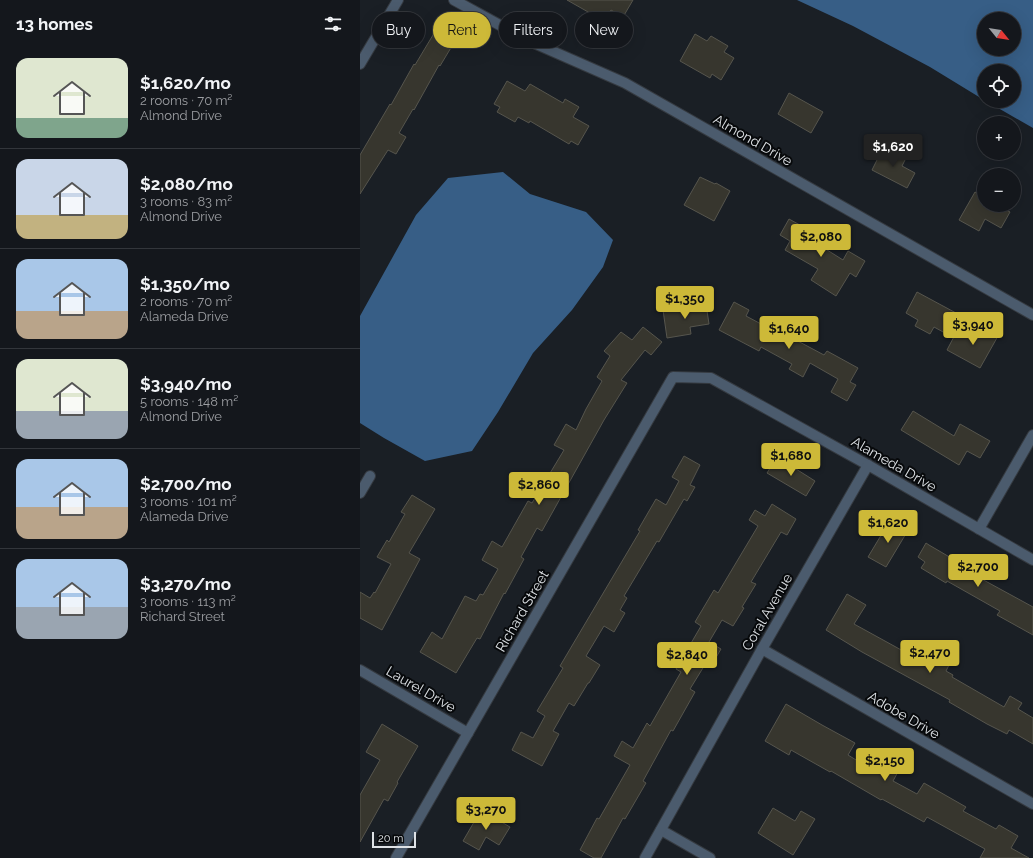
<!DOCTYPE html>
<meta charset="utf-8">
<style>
body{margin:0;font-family:Raleway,sans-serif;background:#1d2025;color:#f1f3f6;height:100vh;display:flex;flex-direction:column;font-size:15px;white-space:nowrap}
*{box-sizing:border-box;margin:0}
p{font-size:13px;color:#9d9fa3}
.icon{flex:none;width:22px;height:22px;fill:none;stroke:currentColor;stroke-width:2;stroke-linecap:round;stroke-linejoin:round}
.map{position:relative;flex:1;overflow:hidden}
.drawer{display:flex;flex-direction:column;background:#14171c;width:360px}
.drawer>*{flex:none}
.guide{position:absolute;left:12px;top:12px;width:380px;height:36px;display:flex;gap:8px}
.needle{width:26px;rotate:120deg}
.tools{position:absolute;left:617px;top:12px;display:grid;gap:8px}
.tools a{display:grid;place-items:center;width:44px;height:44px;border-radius:50%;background:#14171c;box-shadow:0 4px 16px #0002,0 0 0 1px #33363b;font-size:20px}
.scale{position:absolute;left:12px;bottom:10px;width:44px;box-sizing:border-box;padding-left:4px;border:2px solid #dee2e6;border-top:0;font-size:11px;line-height:14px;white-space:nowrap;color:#dee2e6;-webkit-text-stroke:3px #07090b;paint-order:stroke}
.price{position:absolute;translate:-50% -34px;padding:0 9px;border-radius:4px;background:#cdb938;color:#111;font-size:13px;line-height:26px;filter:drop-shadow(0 1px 2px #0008)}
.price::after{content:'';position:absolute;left:50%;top:24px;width:12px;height:9px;margin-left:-6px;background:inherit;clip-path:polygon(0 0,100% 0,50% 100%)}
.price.active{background:#222;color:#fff}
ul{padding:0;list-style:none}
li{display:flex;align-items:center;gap:12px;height:100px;padding:0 16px}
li+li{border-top:1px solid #33363b}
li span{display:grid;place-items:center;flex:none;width:112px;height:80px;border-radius:12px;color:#555}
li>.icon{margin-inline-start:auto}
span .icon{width:48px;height:48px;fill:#fffc;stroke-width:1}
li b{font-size:17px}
h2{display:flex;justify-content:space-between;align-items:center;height:48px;padding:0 16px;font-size:17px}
.pill{padding:0 14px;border-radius:18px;background:#14171c;box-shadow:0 4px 16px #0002,0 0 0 1px #33363b;font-size:14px;line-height:36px}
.pill.active{background:#cdb938;color:#111}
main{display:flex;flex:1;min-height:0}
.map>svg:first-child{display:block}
</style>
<main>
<section class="drawer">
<h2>13 homes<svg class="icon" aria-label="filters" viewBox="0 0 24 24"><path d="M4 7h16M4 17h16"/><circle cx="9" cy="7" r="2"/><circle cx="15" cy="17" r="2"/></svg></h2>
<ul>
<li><span style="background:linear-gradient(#dfe7d0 75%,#7fa58c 0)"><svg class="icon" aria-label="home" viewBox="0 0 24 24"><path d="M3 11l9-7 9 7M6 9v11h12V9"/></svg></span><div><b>$1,620/mo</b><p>2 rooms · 70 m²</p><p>Almond Drive</p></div></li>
<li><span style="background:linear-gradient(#c9d6e8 70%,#c2b280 0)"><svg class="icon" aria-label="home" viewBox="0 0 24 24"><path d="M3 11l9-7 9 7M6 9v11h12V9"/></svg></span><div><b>$2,080/mo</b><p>3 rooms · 83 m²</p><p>Almond Drive</p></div></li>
<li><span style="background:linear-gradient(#a9c7e8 65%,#b9a48a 0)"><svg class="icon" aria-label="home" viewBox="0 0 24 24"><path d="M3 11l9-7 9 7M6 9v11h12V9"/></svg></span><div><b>$1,350/mo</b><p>2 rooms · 70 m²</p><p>Alameda Drive</p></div></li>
<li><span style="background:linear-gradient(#dfe7d0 65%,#9aa5b1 0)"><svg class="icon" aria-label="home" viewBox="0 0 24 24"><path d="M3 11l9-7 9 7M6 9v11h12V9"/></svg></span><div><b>$3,940/mo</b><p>5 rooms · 148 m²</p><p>Almond Drive</p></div></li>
<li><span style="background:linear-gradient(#a9c7e8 60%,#b9a48a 0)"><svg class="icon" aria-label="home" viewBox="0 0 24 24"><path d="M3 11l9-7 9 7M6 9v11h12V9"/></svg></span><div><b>$2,700/mo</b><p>3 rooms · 101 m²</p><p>Alameda Drive</p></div></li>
<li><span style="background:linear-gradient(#a9c7e8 60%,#9aa5b1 0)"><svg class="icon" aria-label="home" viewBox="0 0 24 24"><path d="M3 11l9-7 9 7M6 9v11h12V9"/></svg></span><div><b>$3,270/mo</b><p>3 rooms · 113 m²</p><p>Richard Street</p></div></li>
</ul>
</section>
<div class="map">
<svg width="673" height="858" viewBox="0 0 673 858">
<rect width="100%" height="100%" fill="#1a1f25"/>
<!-- water -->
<g fill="#375e86" fill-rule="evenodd">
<path d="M437,0H673V128L626,101H654V71H624V100L570,67L493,26ZM624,19H654V49H624Z"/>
<polygon points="143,172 170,194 226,212 253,240 243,267 212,310 173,353 138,412 112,451 65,461 24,438 0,423 0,316 56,215 88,178"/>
</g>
<!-- building -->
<g fill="#37362e" stroke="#56554d">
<polygon points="207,0 273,0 263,17 251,10 244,21"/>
<polygon points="79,25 98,36 80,66 79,65 54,110 53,109 39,133 46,137 36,154 28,150 0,194 0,155 30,104 31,105 54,64 55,65"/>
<polygon points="335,34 347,41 351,36 368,46 364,52 374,58 361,80 352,74 350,78 320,61"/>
<polygon points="147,81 165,91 170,84 203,103 205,99 219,107 213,117 229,126 218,145 211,141 209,144 170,121 169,123 158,117 155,122 137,112 140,107 134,104"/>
<polygon points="429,93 463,112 451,133 418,114"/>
<polygon points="523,148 545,160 542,166 555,173 547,188 512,170"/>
<polygon points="340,177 355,184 356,183 370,191 354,221 324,205"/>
<polygon points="615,192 624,197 624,205 638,205 650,212 641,228 625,219 619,231 599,220"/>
<polygon points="429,219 460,236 456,243 483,260 488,251 505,261 496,277 490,273 476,296 451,280 458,269 425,250 430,241 420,235"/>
<polygon points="557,292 596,313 585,333 574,327 570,334 555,326 558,320 546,313"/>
<polygon points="374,302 389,310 386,316 418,333 419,331 464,355 467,351 498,368 490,382 496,385 487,401 471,392 478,379 450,363 443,377 429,369 432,364 401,347 399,351 359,330"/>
<polygon points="346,304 349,324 330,327 331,334 307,338 303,310"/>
<polygon points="619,326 638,336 620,368 587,350 598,329 612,337"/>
<polygon points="283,327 302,342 291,355 285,350 261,380 267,383 244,420 182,531 177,528 161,557 164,559 145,594 144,593 120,639 117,638 96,673 60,652 72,632 82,639 105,596 116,601 120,594 123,595 138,569 122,560 132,541 142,547 168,501 172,503 204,450 194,445 206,424 216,430 226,409 242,381 237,377 250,356 244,351 261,332 272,340"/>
<polygon points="553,411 594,436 600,424 630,441 620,458 607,451 599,465 541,430"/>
<polygon points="324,456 340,465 330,485 335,487 327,501 324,499 299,542 297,541 264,596 267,598 260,610 265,613 254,632 244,626 226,656 240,665 229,683 228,683 214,706 209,703 193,731 199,734 182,766 152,750 161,732 173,738 185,716 177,711 203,668 200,666 280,531 278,530 296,499 306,505 319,481 312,477"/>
<polygon points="417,457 455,481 446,496 407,473"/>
<polygon points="52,495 75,509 49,553 60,559 22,630 0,618 0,592 10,598 14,592 15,593 31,564 17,557 27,540 29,542 45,514 41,512"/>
<polygon points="412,504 436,519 427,535 421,532 391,582 396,584 382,607 384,608 373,626 362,620 349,642 361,649 351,666 346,663 330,689 335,692 313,731 311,730 283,781 286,783 265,819 263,818 241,858 234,858 220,850 237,818 239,819 270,765 254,756 262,741 273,748 287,723 290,726 321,672 316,669 341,626 335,622 354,590 358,593 398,526 389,520 395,510 405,516"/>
<polygon points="529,522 547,532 526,567 508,557"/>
<polygon points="566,543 569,545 598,562 596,565 673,607 673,635 637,615 640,611 587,581 586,583 561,568 565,562 558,557"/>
<polygon points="487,594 506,605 494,624 554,657 557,652 573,660 576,655 590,663 586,671 593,675 592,677 644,707 650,696 662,703 658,709 673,718 673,744 649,730 647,734 627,724 589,702 590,700 502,652 466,630"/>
<polygon points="426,704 462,725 495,743 488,755 514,771 521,759 539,770 533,781 557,794 564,783 606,807 603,811 636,829 639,825 658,836 651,848 669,858 620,858 625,849 567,817 564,822 522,799 521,800 471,771 470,772 431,750 429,755 405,741"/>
<polygon points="22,724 58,746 37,782 38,783 28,801 24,799 0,842 0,795 20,760 6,752"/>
<polygon points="413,808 435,821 441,811 455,819 433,855 398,833"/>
<polygon points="121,810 150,827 139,845 126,837 119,850 103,841"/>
</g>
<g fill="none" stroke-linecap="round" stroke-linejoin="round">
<defs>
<g id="minor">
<polyline points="94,0 167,40 265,83 673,315"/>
<polyline points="0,64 38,0"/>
<polyline points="0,493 10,476"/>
<polyline points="619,529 673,435"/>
<polyline points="402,649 673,804"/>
<polyline points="0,670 108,733"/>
<polyline points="301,830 350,858"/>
<polyline points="36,858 313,377 351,378 508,465 673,560"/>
<polyline points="285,858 402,649 508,465"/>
</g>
</defs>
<!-- minor casing -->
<use href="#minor" stroke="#353a40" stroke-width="12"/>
<!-- minor -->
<use href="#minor" stroke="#4b5b6d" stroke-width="10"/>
</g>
<g text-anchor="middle" stroke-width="4" stroke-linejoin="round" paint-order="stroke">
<!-- street labels -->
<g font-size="14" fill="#dee2e6" stroke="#07090b">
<text transform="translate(393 140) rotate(30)" y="5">Almond Drive</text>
<text transform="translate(534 464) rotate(30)" y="5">Alameda Drive</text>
<text transform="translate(162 611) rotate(-60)" y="5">Richard Street</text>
<text transform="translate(407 612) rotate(-60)" y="5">Coral Avenue</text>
<text transform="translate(61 689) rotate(30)" y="5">Laurel Drive</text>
<text transform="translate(544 715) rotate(30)" y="5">Adobe Drive</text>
</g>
</g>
</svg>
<div class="tools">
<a><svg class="needle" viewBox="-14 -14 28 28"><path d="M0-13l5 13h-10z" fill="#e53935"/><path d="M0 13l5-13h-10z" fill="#9d9fa3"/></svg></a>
<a><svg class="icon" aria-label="locate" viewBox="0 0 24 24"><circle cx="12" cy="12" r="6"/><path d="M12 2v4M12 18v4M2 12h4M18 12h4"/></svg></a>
<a>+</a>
<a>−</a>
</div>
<div class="scale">20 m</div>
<b class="price active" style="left:533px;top:168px">$1,620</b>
<b class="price" style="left:461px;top:258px">$2,080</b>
<b class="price" style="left:325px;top:320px">$1,350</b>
<b class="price" style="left:613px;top:346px">$3,940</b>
<b class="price" style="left:429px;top:350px">$1,640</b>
<b class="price" style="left:431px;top:477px">$1,680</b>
<b class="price" style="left:179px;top:506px">$2,860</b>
<b class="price" style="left:528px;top:544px">$1,620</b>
<b class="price" style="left:618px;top:588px">$2,700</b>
<b class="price" style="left:570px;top:674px">$2,470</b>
<b class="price" style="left:327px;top:676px">$2,840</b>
<b class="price" style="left:525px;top:782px">$2,150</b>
<b class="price" style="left:126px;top:831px">$3,270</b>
<div class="guide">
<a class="pill">Buy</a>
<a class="pill active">Rent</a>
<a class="pill">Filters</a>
<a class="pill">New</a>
</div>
</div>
</main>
